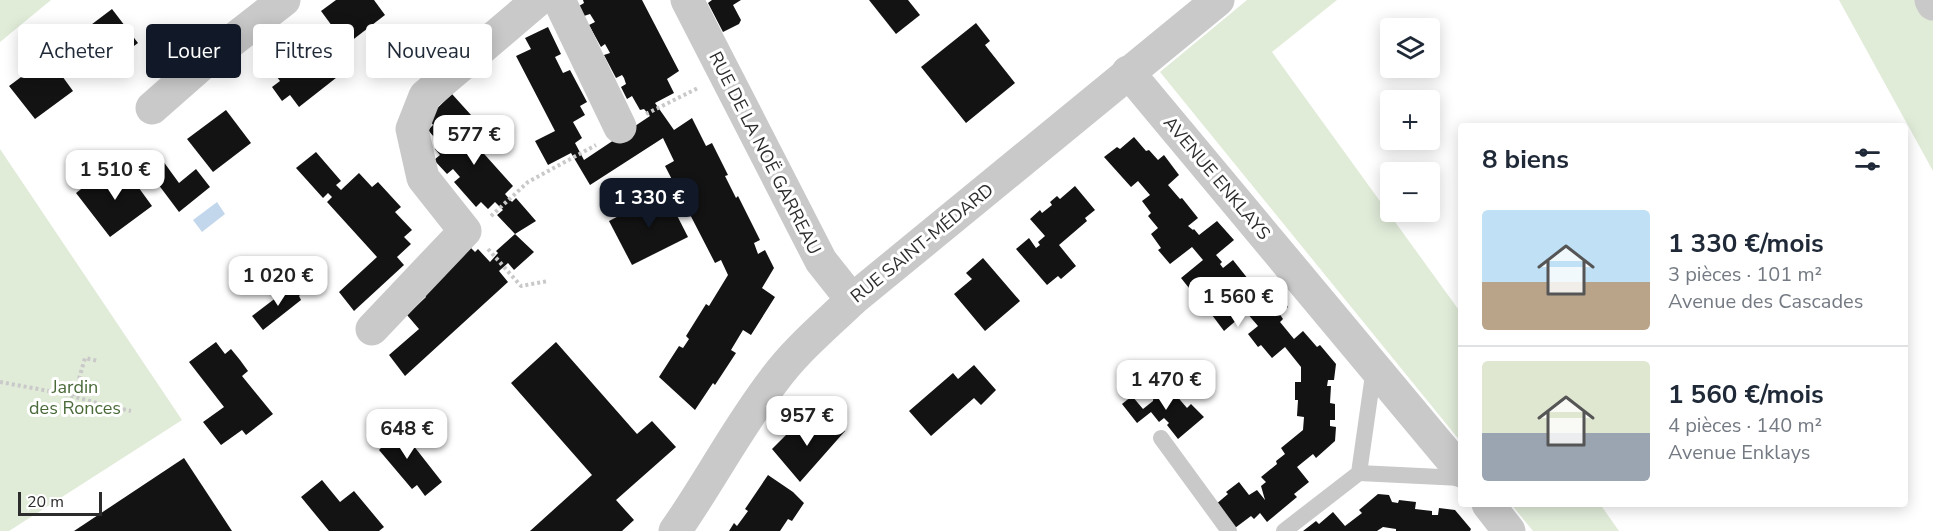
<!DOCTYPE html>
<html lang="fr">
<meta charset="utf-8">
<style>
body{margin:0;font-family:"Nunito Sans",sans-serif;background:#f6f6f7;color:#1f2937;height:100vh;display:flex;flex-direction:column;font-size:22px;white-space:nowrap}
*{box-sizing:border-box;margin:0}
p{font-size:20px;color:#747a83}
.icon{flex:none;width:33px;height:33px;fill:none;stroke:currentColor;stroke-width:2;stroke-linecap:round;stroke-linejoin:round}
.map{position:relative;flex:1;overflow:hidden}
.sheet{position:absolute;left:1458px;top:123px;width:450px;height:384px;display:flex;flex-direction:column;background:#fff;border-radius:6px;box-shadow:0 3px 15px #0003}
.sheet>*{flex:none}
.guide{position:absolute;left:18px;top:24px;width:570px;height:54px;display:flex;gap:12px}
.tools{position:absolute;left:1380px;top:18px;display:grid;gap:12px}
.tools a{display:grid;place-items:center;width:60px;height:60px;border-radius:6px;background:#fff;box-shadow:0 3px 15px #0003;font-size:30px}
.scale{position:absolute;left:18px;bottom:15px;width:84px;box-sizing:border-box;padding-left:6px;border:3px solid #2c2c2c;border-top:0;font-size:16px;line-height:21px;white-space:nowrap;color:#2c2c2c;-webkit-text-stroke:4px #fff;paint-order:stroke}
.price{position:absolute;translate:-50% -51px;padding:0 14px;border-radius:12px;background:#fff;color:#222;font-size:20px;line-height:39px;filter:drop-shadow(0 2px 3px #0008)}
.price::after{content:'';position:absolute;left:50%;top:36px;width:18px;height:14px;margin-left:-9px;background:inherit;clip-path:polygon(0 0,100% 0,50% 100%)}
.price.selected{background:#111827;color:#fff}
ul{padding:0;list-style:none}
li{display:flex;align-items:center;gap:18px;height:150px;padding:0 24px}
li+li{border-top:2px solid #e0e1e3}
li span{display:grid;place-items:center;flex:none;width:168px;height:120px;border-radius:6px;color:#555}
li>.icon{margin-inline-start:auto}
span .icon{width:72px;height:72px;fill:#fffc;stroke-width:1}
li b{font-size:26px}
h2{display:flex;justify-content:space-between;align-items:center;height:72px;padding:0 24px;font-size:26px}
.pill{padding:0 21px;border-radius:6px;background:#fff;box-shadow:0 3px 15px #0003;font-size:21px;line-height:54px}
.pill.selected{background:#111827;color:#fff}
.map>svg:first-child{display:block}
</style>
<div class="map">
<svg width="1933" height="531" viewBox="0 0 1933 531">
<rect width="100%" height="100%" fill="#fff"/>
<!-- green -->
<g fill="#e0ebd8">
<polygon points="0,0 51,0 0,42"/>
<polygon points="1247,0 1337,0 1272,52 1461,313 1461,442 1160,72"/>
<polygon points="1839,0 1933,0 1933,171"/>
<polygon points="0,149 182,420 9,531 0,531"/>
<polygon points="1511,504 1600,504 1619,531 1533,531"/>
</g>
<!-- water -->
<polygon fill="#c3d7ec" points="217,202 225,214 202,232 193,220"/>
<!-- building -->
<g fill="#131313">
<polygon points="336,0 374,0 385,15 346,45 321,11"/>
<polygon points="583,0 642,0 679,71 667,79 674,93 655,103 674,130 692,118 706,146 712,143 728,175 725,176 736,198 738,196 760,240 754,243 758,254 765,250 774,268 762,288 775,297 751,335 743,330 731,350 736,353 715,385 713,383 695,410 659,377 679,346 683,348 689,339 686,336 706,304 709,306 728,275 721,260 715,263 665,166 674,161 663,138 590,185 571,153 548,165 535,141 555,131 516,56 531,49 525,38 548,27 561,54 555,57 563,73 570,70 587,102 580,106 585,115 573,122 582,138 575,143 584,160 650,116 644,109 640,110 632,96 627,99 621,87 626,84 624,78 622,75 616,78 604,55 610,53 605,44 601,47 589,25 595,22 590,14 584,16 579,6 584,3"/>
<polygon points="712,0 741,0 733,5 741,20 739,24 723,32 708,3"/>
<polygon points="869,0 908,0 920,15 896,34"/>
<polygon points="112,9 138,43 100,71 83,49 66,62 57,69 73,91 35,119 9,86 48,57 43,50 70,31 75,37"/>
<polygon points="976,23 990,41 985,45 1015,83 966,123 921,67"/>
<polygon points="316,40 321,47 330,40 343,58 334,64 341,74 299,107 290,95 282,101 272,87 280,81 274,73"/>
<polygon points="452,94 471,115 459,126 513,186 505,194 512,202 516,198 536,221 515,234 497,215 503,210 495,202 488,209 481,202 476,207 454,182 460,177 453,169 447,174 434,160 440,155 435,149 440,144 428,130 433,125 428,117"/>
<polygon points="226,110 251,143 213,172 187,139"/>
<polygon points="1134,137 1146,151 1149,150 1158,160 1164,155 1179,175 1168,185 1180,199 1182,198 1198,218 1188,226 1193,230 1194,229 1199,235 1217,221 1234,240 1216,255 1222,262 1220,264 1223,268 1233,260 1252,284 1242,291 1245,296 1248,294 1254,302 1272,287 1288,307 1279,313 1283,319 1280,322 1294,339 1303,331 1317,347 1320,345 1336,364 1334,380 1328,380 1327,386 1331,386 1330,403 1335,404 1335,420 1330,420 1330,426 1336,427 1335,441 1316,458 1313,454 1297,467 1309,482 1294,494 1297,497 1267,522 1260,513 1254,519 1251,516 1235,528 1215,505 1228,494 1226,492 1239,482 1249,495 1257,490 1265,500 1261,486 1266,482 1261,477 1277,464 1276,461 1285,454 1281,448 1303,430 1304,417 1297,416 1298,400 1295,400 1295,382 1301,382 1301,367 1285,347 1272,358 1261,345 1258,347 1248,334 1258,326 1246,312 1224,331 1212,315 1214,313 1196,291 1193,293 1181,278 1203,260 1192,247 1170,264 1158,250 1161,248 1151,234 1158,228 1148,216 1151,213 1142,201 1150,195 1138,181 1131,187 1104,157 1117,147 1120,149"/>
<polygon points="316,152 341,181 336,185 341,190 359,173 372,187 378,182 401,207 395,212 412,230 404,237 411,244 397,257 404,265 354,311 339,292 377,257 327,202 332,197 328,193 323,198 296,168"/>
<polygon points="163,161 179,183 196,169 210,187 179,212 149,172"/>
<polygon points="123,166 152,206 110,237 76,193 90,182 95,187"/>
<polygon points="1075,186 1095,210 1085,218 1087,221 1059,245 1076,266 1061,279 1058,276 1047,285 1016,249 1029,238 1036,248 1040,245 1038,242 1045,236 1030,219 1040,210 1042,213 1052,205 1050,202 1057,196 1060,199"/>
<polygon points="665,192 688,237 632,265 609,221"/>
<polygon points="515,234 534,252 514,270 508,263 499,271 508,282 405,376 389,355 419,329 407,315 426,297 422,292 471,248 475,252 478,249 490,262 498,253 496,251"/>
<polygon points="983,258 1020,301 985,331 954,294 972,279 966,273"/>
<polygon points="294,284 302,293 299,296 301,300 263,330 252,316"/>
<polygon points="216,342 225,354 231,349 240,360 248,371 242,376 273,414 246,435 242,430 221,445 203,422 224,407 189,362"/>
<polygon points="556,342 637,434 652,421 676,447 616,500 634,520 622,531 530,531 592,475 511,383"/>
<polygon points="974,365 996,390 981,405 974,398 931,436 909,411 953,373 958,379"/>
<polygon points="1155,385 1169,387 1187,408 1191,404 1204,417 1178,439 1167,425 1169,423 1164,418 1159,422 1151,412 1137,423 1122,404 1132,396 1143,409 1153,401"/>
<polygon points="830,417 845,431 800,482 772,449 794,427 802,434 813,424 818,429"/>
<polygon points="391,424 400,434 402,431 442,482 425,496 417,485 412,489 379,450 381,448 373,439"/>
<polygon points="184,458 232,531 74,531"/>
<polygon points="768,475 793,492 804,503 792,521 788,519 780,531 729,531 734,523 737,526 748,511 745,509"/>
<polygon points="322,480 340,502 354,491 384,527 379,531 329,531 301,497"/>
<polygon points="1378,494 1389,495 1392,502 1398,503 1399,500 1416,502 1415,509 1432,511 1432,515 1438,515 1439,508 1455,510 1471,529 1470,531 1396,531 1396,529 1383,527 1377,531 1303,531 1316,521 1319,524 1333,512 1345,526 1362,513 1359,510"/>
</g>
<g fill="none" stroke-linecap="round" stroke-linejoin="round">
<!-- path -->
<g stroke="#c9c9c9" stroke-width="4" stroke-dasharray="3 3" stroke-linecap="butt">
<polyline points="646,114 698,88"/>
<polyline points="491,216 528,182 596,145"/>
<polyline points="488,249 521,286 548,281"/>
<polyline points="0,382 65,394 97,403 131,411"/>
<polyline points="74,396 85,358 98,361"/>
</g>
<!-- service -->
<g stroke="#c9c9c9" stroke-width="16">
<polyline points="1161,438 1229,531"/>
<polyline points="1359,473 1461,478"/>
<polyline points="1284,531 1359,473 1374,368"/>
</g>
<!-- minor -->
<g stroke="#c9c9c9" stroke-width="33">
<polyline points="559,0 620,127"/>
<polyline points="687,0 821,261 852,300"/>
<polyline points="1931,0 1933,4"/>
<polyline points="1128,72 1461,471"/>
<polyline points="152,108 202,64 284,0"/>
<polyline points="372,329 465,231 423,178 412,129 425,96 538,0"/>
<polyline points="1488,504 1509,531"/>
<path d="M675,531C710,481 737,428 774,380C796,350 825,326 852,300L1218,0"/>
</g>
</g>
<g text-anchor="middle" stroke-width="6" stroke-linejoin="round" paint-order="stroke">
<!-- street labels -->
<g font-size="18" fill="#2c2c2c" stroke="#fff">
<text transform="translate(765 153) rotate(63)" y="6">RUE DE LA NOË GARREAU</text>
<text transform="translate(1217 178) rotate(50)" y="6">AVENUE ENKLAYS</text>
<text transform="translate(922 243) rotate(-39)" y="6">RUE SAINT-MÉDARD</text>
</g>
<!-- park labels -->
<g font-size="18" fill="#496938" stroke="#fff">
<text x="75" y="393">Jardin<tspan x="75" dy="21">des Ronces</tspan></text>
</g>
</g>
</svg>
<div class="tools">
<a><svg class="icon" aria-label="layers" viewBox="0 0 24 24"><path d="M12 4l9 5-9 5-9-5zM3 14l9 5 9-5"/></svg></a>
<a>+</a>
<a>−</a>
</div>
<div class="scale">20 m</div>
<b class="price" style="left:474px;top:166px">577 €</b>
<b class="price" style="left:115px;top:201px">1 510 €</b>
<b class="price selected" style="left:649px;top:229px">1 330 €</b>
<b class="price" style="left:278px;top:307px">1 020 €</b>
<b class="price" style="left:1238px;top:328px">1 560 €</b>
<b class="price" style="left:1166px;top:411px">1 470 €</b>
<b class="price" style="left:807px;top:447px">957 €</b>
<b class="price" style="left:407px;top:460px">648 €</b>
<div class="guide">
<a class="pill">Acheter</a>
<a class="pill selected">Louer</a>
<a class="pill">Filtres</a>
<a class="pill">Nouveau</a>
</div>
<section class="sheet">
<h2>8 biens<svg class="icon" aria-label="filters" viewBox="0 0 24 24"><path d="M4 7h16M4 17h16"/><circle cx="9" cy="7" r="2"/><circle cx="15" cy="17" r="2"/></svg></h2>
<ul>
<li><span style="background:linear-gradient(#bfe0f5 60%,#b9a48a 0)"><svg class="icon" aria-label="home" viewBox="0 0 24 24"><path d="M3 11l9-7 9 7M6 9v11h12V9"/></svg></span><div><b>1 330 €/mois</b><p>3 pièces · 101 m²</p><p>Avenue des Cascades</p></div></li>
<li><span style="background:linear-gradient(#dfe7d0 60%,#9aa5b1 0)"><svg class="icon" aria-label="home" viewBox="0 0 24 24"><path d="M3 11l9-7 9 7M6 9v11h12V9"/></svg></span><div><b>1 560 €/mois</b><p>4 pièces · 140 m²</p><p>Avenue Enklays</p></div></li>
</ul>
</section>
</div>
